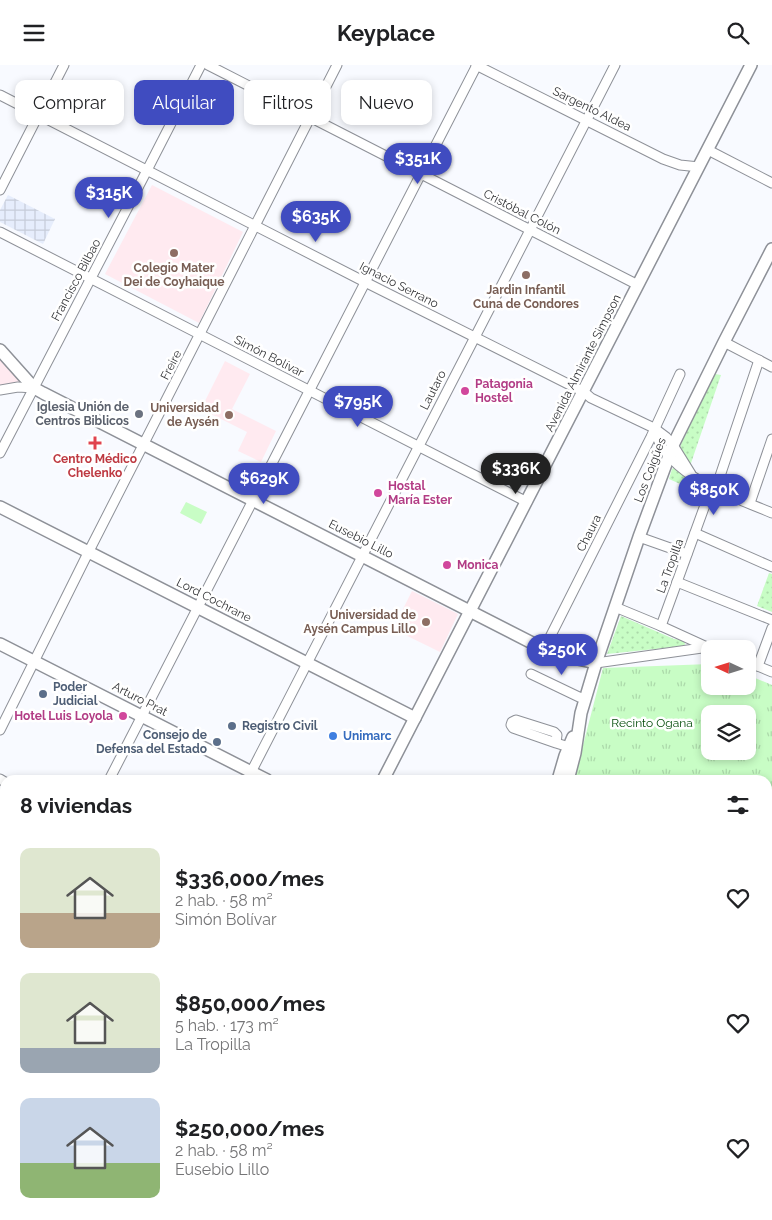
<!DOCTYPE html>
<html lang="es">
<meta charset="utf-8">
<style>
body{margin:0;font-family:Raleway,sans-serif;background:#f2f2f2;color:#202124;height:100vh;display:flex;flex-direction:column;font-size:19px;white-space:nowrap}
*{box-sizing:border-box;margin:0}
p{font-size:16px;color:#757577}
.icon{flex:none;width:28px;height:28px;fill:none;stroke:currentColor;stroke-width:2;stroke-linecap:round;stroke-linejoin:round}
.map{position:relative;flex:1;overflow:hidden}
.sheet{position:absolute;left:0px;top:710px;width:772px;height:445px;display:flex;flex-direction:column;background:#fff;border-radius:15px 15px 0 0;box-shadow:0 2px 8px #0003}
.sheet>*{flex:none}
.hud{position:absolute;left:15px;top:15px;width:500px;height:45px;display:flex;gap:10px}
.needle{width:32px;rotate:274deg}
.fabs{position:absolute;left:701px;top:575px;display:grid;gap:10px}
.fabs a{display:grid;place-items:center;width:55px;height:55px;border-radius:10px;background:#fff;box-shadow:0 2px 8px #0003;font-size:25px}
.price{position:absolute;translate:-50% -42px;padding:0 11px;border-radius:18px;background:#404cc0;color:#fff;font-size:16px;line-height:32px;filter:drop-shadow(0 1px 2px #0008)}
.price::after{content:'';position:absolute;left:50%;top:30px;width:15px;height:11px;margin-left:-8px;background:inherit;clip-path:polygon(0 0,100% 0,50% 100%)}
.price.active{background:#222;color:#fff}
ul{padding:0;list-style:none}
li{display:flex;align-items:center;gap:15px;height:125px;padding:0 20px}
li span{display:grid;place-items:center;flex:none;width:140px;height:100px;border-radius:10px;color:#555}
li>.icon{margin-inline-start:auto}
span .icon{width:60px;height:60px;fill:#fffc;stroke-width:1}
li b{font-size:21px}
h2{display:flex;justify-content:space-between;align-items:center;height:60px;padding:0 20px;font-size:21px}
.pill{padding:0 18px;border-radius:10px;background:#fff;box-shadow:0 2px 8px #0003;font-size:18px;line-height:45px}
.pill.active{background:#404cc0;color:#fff}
header{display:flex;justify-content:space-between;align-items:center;height:65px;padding:0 20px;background:#fff;font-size:22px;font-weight:700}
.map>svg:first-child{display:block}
</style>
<header><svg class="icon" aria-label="menu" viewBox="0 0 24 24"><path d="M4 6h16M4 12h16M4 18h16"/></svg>Keyplace<svg class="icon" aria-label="search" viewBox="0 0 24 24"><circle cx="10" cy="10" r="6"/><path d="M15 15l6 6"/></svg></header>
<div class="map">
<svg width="772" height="1155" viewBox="0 0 772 1155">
<defs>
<pattern id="industrial-grid" width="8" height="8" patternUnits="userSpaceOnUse" patternTransform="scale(1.25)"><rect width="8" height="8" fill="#e6edfc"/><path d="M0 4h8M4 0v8" fill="none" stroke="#c6ccd9"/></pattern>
<pattern id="grass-dots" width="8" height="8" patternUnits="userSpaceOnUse" patternTransform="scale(1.25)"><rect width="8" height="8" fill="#c8fdc5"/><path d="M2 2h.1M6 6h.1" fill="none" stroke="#acd9aa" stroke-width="1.8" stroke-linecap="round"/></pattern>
<pattern id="park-tufts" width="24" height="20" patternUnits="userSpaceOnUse" patternTransform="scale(1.25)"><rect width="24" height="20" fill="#c8fdc5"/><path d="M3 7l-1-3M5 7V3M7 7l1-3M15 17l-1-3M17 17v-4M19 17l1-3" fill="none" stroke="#acd9aa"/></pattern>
</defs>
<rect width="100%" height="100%" fill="#f8faff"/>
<!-- industrial -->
<polygon fill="url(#industrial-grid)" points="8,130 55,154 43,179 0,157 0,145"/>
<!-- education -->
<g fill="#ffeaf0">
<polygon points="152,120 243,167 199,258 105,209"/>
<polygon points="0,291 23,317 0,320"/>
<polygon points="225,296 250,309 232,344 276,366 261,397 238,386 247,367 201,344"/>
<polygon points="412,526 458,549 440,587 393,564"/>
</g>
<!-- grass -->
<g fill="url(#grass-dots)">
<polygon points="715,309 721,310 690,401 680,384 681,379"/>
<path d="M674,403H677C686,412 694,420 706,425L707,427L705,430L669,414L672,404Z"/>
<polygon points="769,508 772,509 772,547 757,541"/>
<polygon points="621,551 674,574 684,575 685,579 684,581 607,589"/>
</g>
<!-- park -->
<g fill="url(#park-tufts)" fill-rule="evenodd">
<path d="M710,599V621H748V610L772,620V829L768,828V715H574L603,603ZM710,649H748V686H710Z"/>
<polygon points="0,859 5,862 5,915 0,925"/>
</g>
<!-- pitch -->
<polygon fill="#c8fdc5" points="186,437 207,447 201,459 180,448"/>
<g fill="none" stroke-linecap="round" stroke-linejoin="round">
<!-- stream -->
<g stroke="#529abb" stroke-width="2">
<polyline points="768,951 772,945"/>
<polyline points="613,1155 614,1150"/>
</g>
<defs>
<g id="minor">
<polyline points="208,0 638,220"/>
<polyline points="476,0 663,94 680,100 699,102"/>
<polyline points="0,30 365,217 584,327 591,333 654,363 666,372 673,380 691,409"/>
<polyline points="708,85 772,118"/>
<polyline points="0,125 64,0"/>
<polyline points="0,167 527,437"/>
<polyline points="724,277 772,302"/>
<polyline points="0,325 18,322 34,323"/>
<path d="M654,364C668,412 730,430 772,448"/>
<polyline points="0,388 143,113 201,0"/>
<polyline points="750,438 772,374"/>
<polyline points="695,468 772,502"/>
<polyline points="639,472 687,489"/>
<polyline points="677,517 772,555"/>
<polyline points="615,542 661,561 707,582"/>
<polyline points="661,561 709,429 718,417 759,295"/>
<polyline points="544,584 651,372 680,309"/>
<polyline points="748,597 772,607"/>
<polyline points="596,598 709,582"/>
<polyline points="758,601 772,563"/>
<polyline points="531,609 579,632 585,634"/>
<polyline points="0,665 88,488 337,0"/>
<polyline points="556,678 557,670 554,667 516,655 512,657 511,660 513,663 556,678 569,682"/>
<polyline points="0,714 5,717"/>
<polyline points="109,715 477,0"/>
<polyline points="247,715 615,0"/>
<polyline points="0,852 5,855"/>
<polyline points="768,899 772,883"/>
<polyline points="0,926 5,917"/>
<polyline points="0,958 5,960"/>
<polyline points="0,1056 5,1058"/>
<polyline points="768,1066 772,1049"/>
<polyline points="768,1141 772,1144"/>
<polyline points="540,1150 541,1155"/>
</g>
<g id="major">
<polyline points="0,285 34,323 43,328 544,584 564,591 596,598"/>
<polyline points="0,442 415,653"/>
<polyline points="0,579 267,715"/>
<polyline points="383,715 751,0"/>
<polyline points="558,715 565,691 573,672"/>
<polyline points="568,715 575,688 581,648 596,598 639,472 673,380 724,277 772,184"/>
<polyline points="768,837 772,838"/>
<polyline points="768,849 772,850"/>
</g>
<g id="highway">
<polyline points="768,1128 772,1131"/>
<polyline points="0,1131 5,1132"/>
</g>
</defs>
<!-- minor casing -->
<use href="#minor" stroke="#8e9198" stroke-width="11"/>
<!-- major casing -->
<use href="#major" stroke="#8e9198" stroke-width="14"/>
<!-- highway casing -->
<use href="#highway" stroke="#8e9198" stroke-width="15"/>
<!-- minor -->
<use href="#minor" stroke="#fff" stroke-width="9"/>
<!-- major -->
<use href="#major" stroke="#fff" stroke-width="11"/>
<!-- highway -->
<use href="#highway" stroke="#fff" stroke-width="12"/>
</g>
<!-- markers -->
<g fill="#8d6e63" stroke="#fff" stroke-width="2">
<circle cx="174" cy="188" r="5"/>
<circle cx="526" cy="210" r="5"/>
<circle cx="229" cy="350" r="5"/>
<circle cx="426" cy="557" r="5"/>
</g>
<g fill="#d1479c" stroke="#fff" stroke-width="2">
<circle cx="465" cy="326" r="5"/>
<circle cx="378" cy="428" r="5"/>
<circle cx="447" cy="500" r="5"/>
<circle cx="123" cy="651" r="5"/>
</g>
<circle fill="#6b7280" stroke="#fff" stroke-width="2" cx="139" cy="349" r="5"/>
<path fill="#e0444e" stroke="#fff" stroke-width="2" d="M92.5 370.5h5v5h5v5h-5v5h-5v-5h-5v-5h5z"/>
<g fill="#5c6f8a" stroke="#fff" stroke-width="2">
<circle cx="43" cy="629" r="5"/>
<circle cx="232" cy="661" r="5"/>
<circle cx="217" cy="677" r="5"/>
</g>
<circle fill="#3f7fe0" stroke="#fff" stroke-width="2" cx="333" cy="671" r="5"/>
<g text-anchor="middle" stroke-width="5" stroke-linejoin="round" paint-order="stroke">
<!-- street labels -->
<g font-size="12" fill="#333437" stroke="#fff">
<text transform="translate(592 44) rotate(26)" y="4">Sargento Aldea</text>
<text transform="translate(522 147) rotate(27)" y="4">Cristóbal Colón</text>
<text transform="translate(76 215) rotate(-62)" y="4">Francisco Bilbao</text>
<text transform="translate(399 220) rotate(27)" y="4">Ignacio Serrano</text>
<text transform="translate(269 291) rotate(27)" y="4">Simón Bolívar</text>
<text transform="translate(583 298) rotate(-63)" y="4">Avenida Almirante Simpson</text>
<text transform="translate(171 300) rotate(-63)" y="4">Freire</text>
<text transform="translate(433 325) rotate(-63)" y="4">Lautaro</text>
<text transform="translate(650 405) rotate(-69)" y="4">Los Coigües</text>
<text transform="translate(589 468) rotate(-63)" y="4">Chaura</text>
<text transform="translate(361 474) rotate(27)" y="4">Eusebio Lillo</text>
<text transform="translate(670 501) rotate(-70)" y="4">La Tropilla</text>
<text transform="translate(214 535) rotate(27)" y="4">Lord Cochrane</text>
<text transform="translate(140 634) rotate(27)" y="4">Arturo Prat</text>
</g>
<!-- education labels -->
<g font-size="12" font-weight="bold" fill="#785e54" stroke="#fff">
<text x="174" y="207">Colegio Mater<tspan x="174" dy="14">Dei de Coyhaique</tspan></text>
<text x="526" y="229">Jardin Infantil<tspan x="526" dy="14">Cuna de Condores</tspan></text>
<text x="219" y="347" text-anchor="end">Universidad<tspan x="219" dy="14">de Aysén</tspan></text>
<text x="416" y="554" text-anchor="end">Universidad de<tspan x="416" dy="14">Aysén Campus Lillo</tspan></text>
</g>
<!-- hotel labels -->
<g font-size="12" font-weight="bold" fill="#b23c85" stroke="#fff" text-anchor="start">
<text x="475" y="323">Patagonia<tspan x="475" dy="14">Hostel</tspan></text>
<text x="388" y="425">Hostal<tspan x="388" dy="14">María Ester</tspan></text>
<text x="457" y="504">Monica</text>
<text x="113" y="655" text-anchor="end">Hotel Luis Loyola</text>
</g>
<!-- worship labels -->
<g font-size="12" font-weight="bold" fill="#5b616d" stroke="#fff" text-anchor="end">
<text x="129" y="346">Iglesia Unión de<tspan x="129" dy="14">Centros Biblicos</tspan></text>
</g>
<!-- health labels -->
<g font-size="12" font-weight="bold" fill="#be3a42" stroke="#fff">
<text x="95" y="398">Centro Médico<tspan x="95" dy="14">Chelenko</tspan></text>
</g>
<!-- service labels -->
<g font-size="12" font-weight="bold" fill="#4e5e75" stroke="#fff" text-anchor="start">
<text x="53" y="626">Poder<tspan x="53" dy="14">Judicial</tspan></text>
<text x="242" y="665">Registro Civil</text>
<text x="207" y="674" text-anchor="end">Consejo de<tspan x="207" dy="14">Defensa del Estado</tspan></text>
</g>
<!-- park labels -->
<g font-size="12" fill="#044c0a" stroke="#fff">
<text x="652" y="662">Recinto Ogana</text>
</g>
<!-- shop labels -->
<g font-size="12" font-weight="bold" fill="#366cbe" stroke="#fff" text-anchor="start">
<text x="343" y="675">Unimarc</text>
</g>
</g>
</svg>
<div class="fabs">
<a><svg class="needle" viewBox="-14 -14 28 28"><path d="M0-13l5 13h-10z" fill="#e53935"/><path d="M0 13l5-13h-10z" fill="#757577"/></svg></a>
<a><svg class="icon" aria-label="layers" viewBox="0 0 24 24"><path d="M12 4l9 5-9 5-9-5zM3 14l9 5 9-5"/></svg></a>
</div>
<b class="price" style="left:418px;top:120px">$351K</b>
<b class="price" style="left:109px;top:154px">$315K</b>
<b class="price" style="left:316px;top:178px">$635K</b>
<b class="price" style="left:358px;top:363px">$795K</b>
<b class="price active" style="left:516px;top:430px">$336K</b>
<b class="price" style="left:264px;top:440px">$629K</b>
<b class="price" style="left:714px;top:451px">$850K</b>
<b class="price" style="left:562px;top:611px">$250K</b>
<div class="hud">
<a class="pill">Comprar</a>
<a class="pill active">Alquilar</a>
<a class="pill">Filtros</a>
<a class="pill">Nuevo</a>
</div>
<section class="sheet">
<h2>8 viviendas<svg class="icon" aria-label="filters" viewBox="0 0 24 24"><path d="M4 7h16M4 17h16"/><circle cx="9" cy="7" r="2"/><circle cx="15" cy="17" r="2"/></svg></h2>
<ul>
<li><span style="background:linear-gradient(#dfe7d0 65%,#b9a48a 0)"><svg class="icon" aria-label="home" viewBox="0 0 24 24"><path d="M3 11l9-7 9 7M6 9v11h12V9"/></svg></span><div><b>$336,000/mes</b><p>2 hab. · 58 m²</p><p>Simón Bolívar</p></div><svg class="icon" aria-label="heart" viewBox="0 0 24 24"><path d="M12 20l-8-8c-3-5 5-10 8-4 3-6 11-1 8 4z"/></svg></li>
<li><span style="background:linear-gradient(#dfe7d0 75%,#9aa5b1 0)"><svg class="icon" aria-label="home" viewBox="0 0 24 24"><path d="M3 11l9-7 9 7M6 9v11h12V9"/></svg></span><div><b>$850,000/mes</b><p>5 hab. · 173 m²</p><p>La Tropilla</p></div><svg class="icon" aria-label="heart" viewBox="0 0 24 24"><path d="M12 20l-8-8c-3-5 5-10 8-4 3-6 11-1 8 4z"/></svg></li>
<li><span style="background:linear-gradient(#c9d6e8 65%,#8fb573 0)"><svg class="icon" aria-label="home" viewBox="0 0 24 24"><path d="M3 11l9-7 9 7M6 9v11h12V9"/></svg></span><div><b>$250,000/mes</b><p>2 hab. · 58 m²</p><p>Eusebio Lillo</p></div><svg class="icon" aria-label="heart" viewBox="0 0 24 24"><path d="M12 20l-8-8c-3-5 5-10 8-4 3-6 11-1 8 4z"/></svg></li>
</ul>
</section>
</div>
